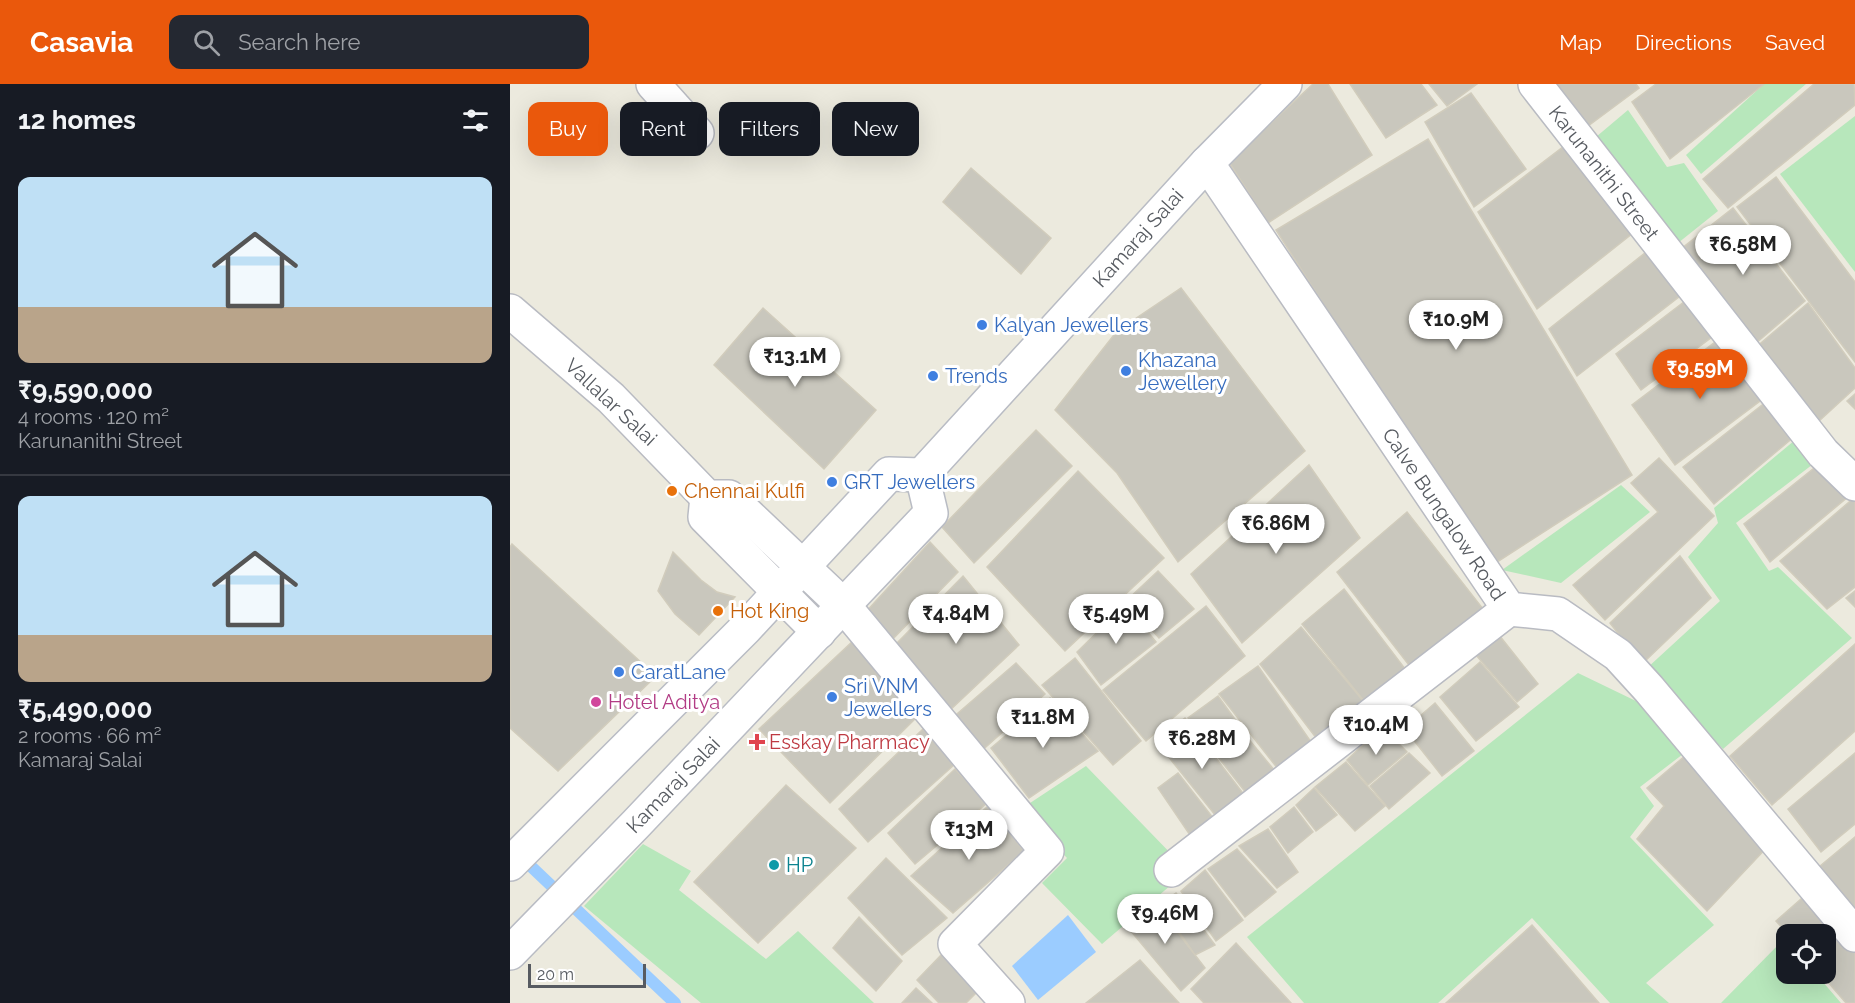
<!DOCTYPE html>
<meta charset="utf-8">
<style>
body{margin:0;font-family:Raleway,sans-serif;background:#242831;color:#f1f3f6;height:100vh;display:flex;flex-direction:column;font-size:22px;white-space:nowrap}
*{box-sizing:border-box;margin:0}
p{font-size:20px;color:#9ea1a6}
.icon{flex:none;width:33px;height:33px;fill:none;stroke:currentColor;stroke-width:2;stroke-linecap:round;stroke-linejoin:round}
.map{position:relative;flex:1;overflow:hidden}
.panel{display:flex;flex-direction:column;background:#171b24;width:510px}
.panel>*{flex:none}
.hud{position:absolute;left:18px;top:18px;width:570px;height:54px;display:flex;gap:12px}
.buttons{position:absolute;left:1266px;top:840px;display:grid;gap:12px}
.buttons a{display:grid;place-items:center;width:60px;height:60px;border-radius:12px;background:#171b24;box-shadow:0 6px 24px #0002;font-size:30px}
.scale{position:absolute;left:18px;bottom:15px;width:118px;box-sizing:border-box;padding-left:6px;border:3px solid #575b61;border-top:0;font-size:16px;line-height:21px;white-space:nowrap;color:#575b61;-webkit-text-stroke:4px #fff;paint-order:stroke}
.price{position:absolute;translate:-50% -51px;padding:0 14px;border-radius:21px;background:#fff;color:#222;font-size:20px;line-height:39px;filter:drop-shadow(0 2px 3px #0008)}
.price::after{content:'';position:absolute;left:50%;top:36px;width:18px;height:14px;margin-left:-9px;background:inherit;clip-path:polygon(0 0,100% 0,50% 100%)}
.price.on{background:#ea580c;color:#fff}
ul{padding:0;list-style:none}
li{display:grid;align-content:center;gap:12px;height:318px;padding:0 18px}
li+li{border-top:2px solid #363941}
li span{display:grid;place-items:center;height:186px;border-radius:12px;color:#555}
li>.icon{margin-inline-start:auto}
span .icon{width:108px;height:108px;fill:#fffc;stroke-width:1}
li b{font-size:26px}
h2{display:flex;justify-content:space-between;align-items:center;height:72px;padding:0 18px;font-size:26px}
.tag{padding:0 21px;border-radius:12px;background:#171b24;box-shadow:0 6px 24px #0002;font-size:21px;line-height:54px}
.tag.on{background:#ea580c;color:#fff}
header{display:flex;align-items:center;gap:36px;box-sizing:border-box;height:84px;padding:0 30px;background:#ea580c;color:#fff}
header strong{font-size:28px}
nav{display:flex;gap:33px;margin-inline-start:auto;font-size:21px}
.search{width:420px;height:54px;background:#242831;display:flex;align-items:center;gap:15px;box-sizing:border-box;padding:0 21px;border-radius:12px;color:#9ea1a6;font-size:22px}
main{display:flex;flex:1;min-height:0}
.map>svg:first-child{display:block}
</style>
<header>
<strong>Casavia</strong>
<div class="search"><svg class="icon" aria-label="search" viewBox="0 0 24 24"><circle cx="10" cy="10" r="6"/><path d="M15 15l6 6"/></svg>Search here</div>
<nav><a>Map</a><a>Directions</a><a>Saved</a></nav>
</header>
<main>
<section class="panel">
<h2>12 homes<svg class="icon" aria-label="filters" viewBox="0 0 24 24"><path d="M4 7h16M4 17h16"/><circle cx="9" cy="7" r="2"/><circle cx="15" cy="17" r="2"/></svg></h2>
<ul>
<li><span style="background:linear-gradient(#bfe0f5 70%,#b9a48a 0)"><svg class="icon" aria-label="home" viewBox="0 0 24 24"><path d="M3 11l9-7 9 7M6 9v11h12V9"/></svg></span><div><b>₹9,590,000</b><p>4 rooms · 120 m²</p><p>Karunanithi Street</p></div></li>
<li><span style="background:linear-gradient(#bfe0f5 75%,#b9a48a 0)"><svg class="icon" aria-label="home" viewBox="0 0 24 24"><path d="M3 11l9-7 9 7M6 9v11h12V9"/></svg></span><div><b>₹5,490,000</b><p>2 rooms · 66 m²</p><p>Kamaraj Salai</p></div></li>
</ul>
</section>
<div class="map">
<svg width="1345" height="919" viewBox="0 0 1345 919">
<rect width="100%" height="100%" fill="#eceade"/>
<!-- green -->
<g fill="#b7e7bb">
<polygon points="1254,0 1296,0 1191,90 1176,71"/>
<polygon points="1118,26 1157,83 1174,79 1208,127 1163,163 1086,53"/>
<polygon points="1345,32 1345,188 1270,90"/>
<polygon points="1291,351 1311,374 1226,439 1259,487 1268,483 1342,554 1213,665 1136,585 1210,517 1178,473 1208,439 1204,424"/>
<polygon points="1111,401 1140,428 1051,499 992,486"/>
<polygon points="1068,589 1128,618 1177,667 1130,703 1144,722 1120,753 1204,841 1136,899 1159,919 1100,919 1022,834 928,919 794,919 737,853"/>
<polygon points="576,682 667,776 661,801 592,860 532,799 557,774 511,725"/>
<polygon points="133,760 181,787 169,806 256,875 288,847 364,919 191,919 74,822"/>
<polygon points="1275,854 1276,890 1306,890 1331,919 1211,919"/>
</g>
<!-- water -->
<polygon fill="#9bccff" points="558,831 586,868 528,916 502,882"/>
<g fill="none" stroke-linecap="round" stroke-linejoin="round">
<!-- stream -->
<polyline stroke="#9bccff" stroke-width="12" points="10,772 165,919"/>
</g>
<!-- building -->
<g fill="#c9c7bd" stroke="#d1ccbc" stroke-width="1.5">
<polygon points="803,0 818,0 862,71 758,139 719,78"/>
<polygon points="840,0 911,0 927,21 876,54"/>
<polygon points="919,0 967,0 937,22"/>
<polygon points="1034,0 1126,0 1129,4 1070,48"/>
<polygon points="1146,0 1254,0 1160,75 1122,18"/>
<polygon points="1304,0 1344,0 1345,21 1218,124 1193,95"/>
<polygon points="961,9 1016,85 964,123 915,38"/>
<polygon points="918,55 1122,391 981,482 766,146"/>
<polygon points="1062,56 1132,142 1027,225 968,128"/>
<polygon points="461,84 541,154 511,190 433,118"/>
<polygon points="1266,93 1345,198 1345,278 1227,123"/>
<polygon points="1223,124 1295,217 1245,260 1171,165"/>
<polygon points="1145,161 1179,205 1067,292 1039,245"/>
<polygon points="671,204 795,367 668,478 607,389 545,326 607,247"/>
<polygon points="1183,211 1210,247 1131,306 1106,270"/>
<polygon points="1298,219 1345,284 1345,304 1308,338 1245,264"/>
<polygon points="253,224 366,326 314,385 204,281"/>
<polygon points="1213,252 1258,311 1165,381 1122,321"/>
<polygon points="1345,310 1345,325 1337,317"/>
<polygon points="1261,314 1291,347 1204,420 1173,383"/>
<polygon points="526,346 562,382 464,479 432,443"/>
<polygon points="1149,374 1204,432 1095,536 1063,501 1148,428 1121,399"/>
<polygon points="1313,377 1345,407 1260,478 1234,440"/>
<polygon points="799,381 850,454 732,559 681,490"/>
<polygon points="568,387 654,474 555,567 477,483"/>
<polygon points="1345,413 1345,503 1317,525 1270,477"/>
<polygon points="897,428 977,530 902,585 827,488"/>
<polygon points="420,458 448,488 380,558 354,530"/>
<polygon points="2,460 146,592 48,687 0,644 0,463"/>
<polygon points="163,468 191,496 207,508 225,513 189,551 165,530 148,507"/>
<polygon points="1170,472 1201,514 1132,580 1100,539"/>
<polygon points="648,487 684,525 649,554 616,517"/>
<polygon points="453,492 509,561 436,630 383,563"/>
<polygon points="834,505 899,590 858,622 792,540"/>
<polygon points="1345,507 1345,523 1336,514"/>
<polygon points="615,521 646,558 591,601 567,568"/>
<polygon points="696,522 735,572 636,657 593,606"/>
<polygon points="791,543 860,625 810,659 750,580"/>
<polygon points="989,551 1028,600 1007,618 966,571"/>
<polygon points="345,555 410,630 320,719 249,645"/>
<polygon points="1345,560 1345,647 1262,721 1220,672"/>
<polygon points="565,574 631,657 603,681 532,601"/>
<polygon points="970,578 1009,623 966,657 930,613"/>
<polygon points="506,579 535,610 467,671 441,635"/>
<polygon points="748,582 806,665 772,690 709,610"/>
<polygon points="708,612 732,645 706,669 678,634"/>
<polygon points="540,614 588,667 519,714 481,664"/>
<polygon points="925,619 964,667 932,692 895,645"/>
<polygon points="675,634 739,717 710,737 645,656"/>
<polygon points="872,643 897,668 858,701 837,676"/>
<polygon points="413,645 445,680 358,758 329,725"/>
<polygon points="732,647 769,692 740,714 708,673"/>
<polygon points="1182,666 1261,759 1197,827 1127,755 1154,722 1137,704"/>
<polygon points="899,669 920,689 879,725 860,702"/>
<polygon points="1345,669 1345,740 1311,768 1278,725"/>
<polygon points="836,678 875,722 845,747 805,703"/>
<polygon points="445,685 477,719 405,780 378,749"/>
<polygon points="668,689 707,739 682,754 648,704"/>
<polygon points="276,701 346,764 248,859 184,798"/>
<polygon points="804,704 827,731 806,747 786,721"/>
<polygon points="478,722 514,767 443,829 401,792"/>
<polygon points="784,723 803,748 778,769 760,743"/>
<polygon points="758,745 788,788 767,804 729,762"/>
<polygon points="1345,753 1345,829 1310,782"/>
<polygon points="727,765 766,808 735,833 698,785"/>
<polygon points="376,774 437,834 392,871 338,814"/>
<polygon points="695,786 733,836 706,857 671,807"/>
<polygon points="1300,807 1345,860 1345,919 1336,919 1311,890 1316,890 1316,850 1278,850 1266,837"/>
<polygon points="666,809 705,861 685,871 650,820"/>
<polygon points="642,815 695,884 671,907 615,840"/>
<polygon points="349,833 392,877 366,907 323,864"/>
<polygon points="1022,841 1089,919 936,919"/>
<polygon points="726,859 781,919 694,919 681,905"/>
<polygon points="432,870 469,906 456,919 429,919 407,896"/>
<polygon points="630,876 669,919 576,919"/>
<polygon points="406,904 422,919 392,919"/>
</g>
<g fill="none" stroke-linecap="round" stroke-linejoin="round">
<defs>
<g id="minor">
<polyline points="143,0 187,49"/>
<polyline points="1025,0 1313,369 1345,400"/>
<polyline points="697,79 999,525 1048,530 1108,571 1139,605 1345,851"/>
<polyline points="334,522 537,767 445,860 498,919"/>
<polyline points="661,786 999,525"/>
</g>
<g id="tertiary">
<polyline points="0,227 101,314 197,413 219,413 334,522"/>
<polyline points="197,413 195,433 309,548"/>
</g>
<g id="secondary">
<polyline points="0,780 236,544 379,390 412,391 697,79 775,0"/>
<polyline points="0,869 126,740 421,429 412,391"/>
</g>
</defs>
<!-- minor casing -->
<use href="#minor" stroke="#b9bbc2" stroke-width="36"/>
<!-- tertiary casing -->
<use href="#tertiary" stroke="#b9bbc2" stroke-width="36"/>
<!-- secondary casing -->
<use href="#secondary" stroke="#b9bcc4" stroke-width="36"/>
<!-- minor -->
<use href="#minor" stroke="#fff" stroke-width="33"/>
<!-- tertiary -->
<use href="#tertiary" stroke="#fff" stroke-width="33"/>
<!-- secondary -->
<use href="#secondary" stroke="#fff" stroke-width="33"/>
</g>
<!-- markers -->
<g fill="#3f7fe0" stroke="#fff" stroke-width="2">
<circle cx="472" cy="241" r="6"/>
<circle cx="616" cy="287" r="6"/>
<circle cx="423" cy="292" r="6"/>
<circle cx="322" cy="398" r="6"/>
<circle cx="109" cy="588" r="6"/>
<circle cx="322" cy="613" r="6"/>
</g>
<g fill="#e8710a" stroke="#fff" stroke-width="2">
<circle cx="162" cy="407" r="6"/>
<circle cx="208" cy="527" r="6"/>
</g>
<circle fill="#d1479c" stroke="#fff" stroke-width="2" cx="86" cy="618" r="6"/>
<path fill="#e0444e" stroke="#fff" stroke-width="2" d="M244 649h6v6h6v6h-6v6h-6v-6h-6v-6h6z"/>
<circle fill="#0f9aa8" stroke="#fff" stroke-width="2" cx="264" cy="781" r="6"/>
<g text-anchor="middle" stroke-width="6" stroke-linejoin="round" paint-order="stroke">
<!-- street labels -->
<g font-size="20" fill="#575b61" stroke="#fff">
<text transform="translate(1094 89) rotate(52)" y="7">Karunanithi Street</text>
<text transform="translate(628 154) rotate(-48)" y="7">Kamaraj Salai</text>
<text transform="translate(101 318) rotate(43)" y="7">Vallalar Salai</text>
<text transform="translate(934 430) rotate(56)" y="7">Calve Bungalow Road</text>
<text transform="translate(163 701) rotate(-46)" y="7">Kamaraj Salai</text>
</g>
<!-- shop labels -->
<g font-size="20" fill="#366cbe" stroke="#fff" text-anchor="start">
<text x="484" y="248">Kalyan Jewellers</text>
<text x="628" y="283">Khazana<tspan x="628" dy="23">Jewellery</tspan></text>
<text x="435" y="299">Trends</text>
<text x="334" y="405">GRT Jewellers</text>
<text x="121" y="595">CaratLane</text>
<text x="334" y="609">Sri VNM<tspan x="334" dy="23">Jewellers</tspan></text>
</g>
<!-- food labels -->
<g font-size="20" fill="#c56008" stroke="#fff" text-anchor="start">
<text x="174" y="414">Chennai Kulfi</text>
<text x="220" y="534">Hot King</text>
</g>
<!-- hotel labels -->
<g font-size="20" fill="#b23c85" stroke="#fff" text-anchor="start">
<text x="98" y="625">Hotel Aditya</text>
</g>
<!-- health labels -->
<g font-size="20" fill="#be3a42" stroke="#fff" text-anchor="start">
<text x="259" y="665">Esskay Pharmacy</text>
</g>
<!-- culture labels -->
<g font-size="20" fill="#0d838f" stroke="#fff" text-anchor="start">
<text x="276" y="788">HP</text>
</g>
</g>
</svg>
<div class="buttons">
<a><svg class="icon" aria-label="locate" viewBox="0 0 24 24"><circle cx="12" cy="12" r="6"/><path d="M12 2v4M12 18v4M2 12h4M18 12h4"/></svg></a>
</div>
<div class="scale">20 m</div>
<b class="price" style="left:1233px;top:192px">₹6.58M</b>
<b class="price" style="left:946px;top:267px">₹10.9M</b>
<b class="price" style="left:285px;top:304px">₹13.1M</b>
<b class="price on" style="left:1190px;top:316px">₹9.59M</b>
<b class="price" style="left:766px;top:471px">₹6.86M</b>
<b class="price" style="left:446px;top:561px">₹4.84M</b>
<b class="price" style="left:606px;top:561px">₹5.49M</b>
<b class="price" style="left:533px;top:665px">₹11.8M</b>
<b class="price" style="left:866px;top:672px">₹10.4M</b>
<b class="price" style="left:692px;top:686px">₹6.28M</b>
<b class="price" style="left:459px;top:777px">₹13M</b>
<b class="price" style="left:655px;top:861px">₹9.46M</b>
<div class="hud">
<a class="tag on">Buy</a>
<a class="tag">Rent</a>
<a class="tag">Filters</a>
<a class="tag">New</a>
</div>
</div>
</main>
